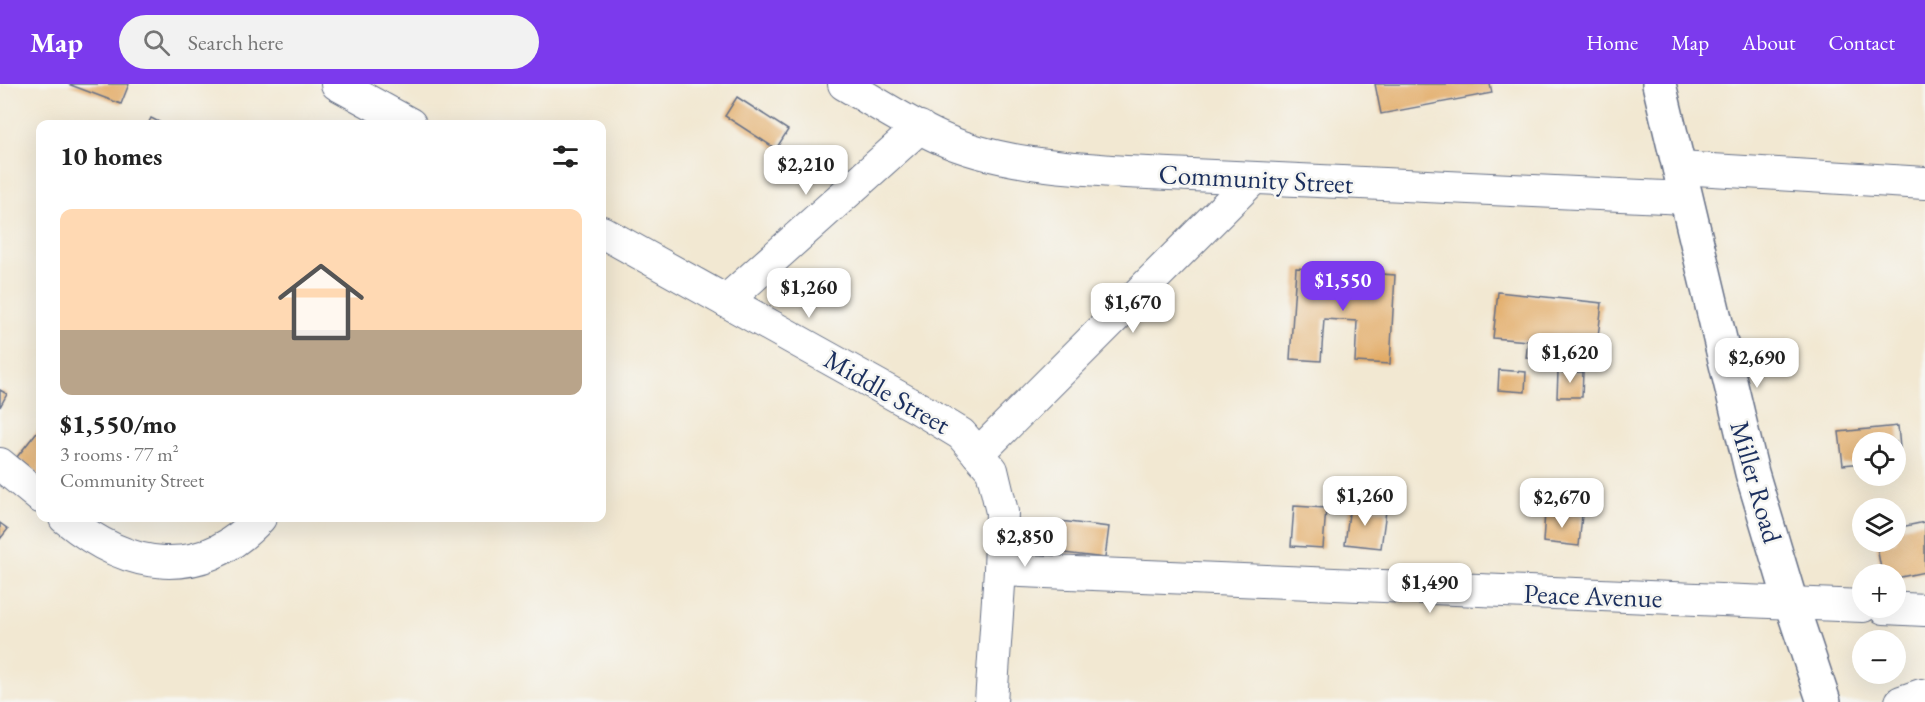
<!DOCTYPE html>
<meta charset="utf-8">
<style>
body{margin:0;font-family:"EB Garamond",serif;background:#f2f2f2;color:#222;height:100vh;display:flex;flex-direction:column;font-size:22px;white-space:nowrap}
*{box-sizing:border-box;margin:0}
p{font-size:20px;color:#767676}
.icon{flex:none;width:33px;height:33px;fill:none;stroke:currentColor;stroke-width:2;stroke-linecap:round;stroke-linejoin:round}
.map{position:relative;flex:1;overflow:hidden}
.sheet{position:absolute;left:36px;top:36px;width:570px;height:402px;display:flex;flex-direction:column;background:#fff;border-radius:12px;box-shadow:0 6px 24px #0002}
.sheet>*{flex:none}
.fabs{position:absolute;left:1852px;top:348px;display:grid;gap:12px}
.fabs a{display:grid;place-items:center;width:54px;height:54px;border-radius:50%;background:#fff;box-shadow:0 6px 24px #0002;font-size:30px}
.price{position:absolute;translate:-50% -51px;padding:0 14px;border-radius:12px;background:#fff;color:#222;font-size:20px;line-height:39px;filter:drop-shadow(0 2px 3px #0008)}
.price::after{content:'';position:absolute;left:50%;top:36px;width:18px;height:14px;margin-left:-9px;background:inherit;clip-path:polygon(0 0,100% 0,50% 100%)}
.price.selected{background:#7c3aed;color:#fff}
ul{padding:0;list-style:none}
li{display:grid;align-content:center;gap:12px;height:318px;padding:0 24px}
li+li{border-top:2px solid #e0e0e0}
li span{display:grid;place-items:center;height:186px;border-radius:12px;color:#555}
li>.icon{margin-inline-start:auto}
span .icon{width:108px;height:108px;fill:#fffc;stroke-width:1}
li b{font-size:26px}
h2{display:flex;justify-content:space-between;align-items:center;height:72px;padding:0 24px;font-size:26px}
header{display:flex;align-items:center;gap:36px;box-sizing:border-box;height:84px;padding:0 30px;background:#7c3aed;color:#fff}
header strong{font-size:28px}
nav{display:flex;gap:33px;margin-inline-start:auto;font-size:21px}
.search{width:420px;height:54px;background:#f2f2f2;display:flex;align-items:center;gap:15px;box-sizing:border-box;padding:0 21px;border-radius:33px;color:#767676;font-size:22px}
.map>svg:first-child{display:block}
</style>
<header>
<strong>Map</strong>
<div class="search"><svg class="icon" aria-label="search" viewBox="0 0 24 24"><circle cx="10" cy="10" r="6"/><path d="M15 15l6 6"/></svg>Search here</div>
<nav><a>Home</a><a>Map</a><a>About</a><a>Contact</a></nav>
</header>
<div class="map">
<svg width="1925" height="618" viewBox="0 0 1925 618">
<rect width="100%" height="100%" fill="#f6f6f2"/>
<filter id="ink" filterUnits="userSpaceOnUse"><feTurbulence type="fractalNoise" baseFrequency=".0167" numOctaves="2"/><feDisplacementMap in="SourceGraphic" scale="12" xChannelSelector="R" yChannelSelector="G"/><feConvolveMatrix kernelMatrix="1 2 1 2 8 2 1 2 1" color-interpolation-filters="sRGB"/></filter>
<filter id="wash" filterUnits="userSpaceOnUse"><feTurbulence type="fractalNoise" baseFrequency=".008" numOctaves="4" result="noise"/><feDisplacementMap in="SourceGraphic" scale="24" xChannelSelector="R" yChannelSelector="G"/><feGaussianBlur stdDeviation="1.35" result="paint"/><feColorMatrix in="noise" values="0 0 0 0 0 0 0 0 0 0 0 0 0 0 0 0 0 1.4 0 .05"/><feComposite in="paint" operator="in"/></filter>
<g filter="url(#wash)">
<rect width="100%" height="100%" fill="#f2e8d2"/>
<g id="blocks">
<!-- building -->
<g fill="#e2aa65">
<polygon points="68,0 129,0 121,20"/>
<polygon points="1375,0 1490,0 1492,9 1381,30"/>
<polygon points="737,13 788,46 776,65 725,32"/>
<polygon points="151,34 163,40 148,40"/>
<polygon points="1296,184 1395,191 1390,280 1355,278 1357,237 1324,235 1321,277 1290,275"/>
<polygon points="1498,208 1602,219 1597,261 1562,257 1560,277 1526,274 1528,257 1493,254"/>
<polygon points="1499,286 1526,288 1525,308 1498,306"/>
<polygon points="1558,288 1583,288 1582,313 1557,313"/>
<polygon points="0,306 7,310 0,323"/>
<polygon points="1898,342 1901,375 1896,376 1896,358 1863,358 1863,379 1843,381 1839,348"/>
<polygon points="40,344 40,392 17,373"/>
<polygon points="1294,422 1326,424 1323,464 1291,462"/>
<polygon points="1350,422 1386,427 1381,464 1345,460"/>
<polygon points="1545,428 1582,431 1579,462 1543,458"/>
<polygon points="1060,437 1109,443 1105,474 1056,468"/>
<polygon points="1925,438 1925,488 1896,494 1896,490 1882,490 1876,458 1896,458 1896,444"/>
<polygon points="0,439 8,445 0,455"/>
</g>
</g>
</g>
<g filter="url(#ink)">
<use href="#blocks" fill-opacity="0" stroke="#667087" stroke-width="1.5"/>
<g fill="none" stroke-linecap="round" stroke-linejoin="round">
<defs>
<g id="minor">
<polyline points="337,0 410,40"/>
<path d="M844,0C875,18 907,39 940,54C994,79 1067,84 1126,88L1686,114"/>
<polyline points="1679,84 1925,99"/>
<polyline points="602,148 920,325 961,350 992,386 1002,428 1000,486 991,618"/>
<polyline points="726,217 920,43"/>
<polyline points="978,370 1253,95"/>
<polyline points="0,380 40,413"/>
<path d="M65,434C128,486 200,499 260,434"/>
<polyline points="1000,486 1863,522"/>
<polyline points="1884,524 1925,526"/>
<polyline points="1901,618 1921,611 1923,618"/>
</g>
<polyline id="major" points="1659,0 1752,389 1791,519 1824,618"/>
</defs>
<!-- minor casing -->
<use href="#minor" stroke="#667087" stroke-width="34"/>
<!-- major casing -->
<use href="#major" stroke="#667087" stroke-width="36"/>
<!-- minor -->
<use href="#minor" stroke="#fff" stroke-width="32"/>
<!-- major -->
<use href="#major" stroke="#fff" stroke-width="33"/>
</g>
</g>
<g text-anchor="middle" stroke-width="5" stroke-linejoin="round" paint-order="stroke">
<!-- street labels -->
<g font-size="27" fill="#1b2f5e" stroke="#f6f6f2">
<text transform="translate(1256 95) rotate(3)" y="9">Community Street</text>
<text transform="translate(887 308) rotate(30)" y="9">Middle Street</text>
<text transform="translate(1756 398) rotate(74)" y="9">Miller Road</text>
<text transform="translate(1593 512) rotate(2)" y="9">Peace Avenue</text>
</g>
</g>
</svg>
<div class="fabs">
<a><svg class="icon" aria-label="locate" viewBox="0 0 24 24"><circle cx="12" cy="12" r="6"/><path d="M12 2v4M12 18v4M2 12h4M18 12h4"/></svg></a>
<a><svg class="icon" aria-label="layers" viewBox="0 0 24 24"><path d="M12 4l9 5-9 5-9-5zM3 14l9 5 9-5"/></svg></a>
<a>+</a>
<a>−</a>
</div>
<b class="price" style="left:806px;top:112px">$2,210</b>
<b class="price selected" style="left:1343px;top:228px">$1,550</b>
<b class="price" style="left:809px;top:235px">$1,260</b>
<b class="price" style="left:1133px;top:250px">$1,670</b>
<b class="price" style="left:1570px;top:300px">$1,620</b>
<b class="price" style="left:1757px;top:305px">$2,690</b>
<b class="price" style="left:1365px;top:443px">$1,260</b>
<b class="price" style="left:1562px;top:445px">$2,670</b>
<b class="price" style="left:1025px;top:484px">$2,850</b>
<b class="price" style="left:1430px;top:530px">$1,490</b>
<section class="sheet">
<h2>10 homes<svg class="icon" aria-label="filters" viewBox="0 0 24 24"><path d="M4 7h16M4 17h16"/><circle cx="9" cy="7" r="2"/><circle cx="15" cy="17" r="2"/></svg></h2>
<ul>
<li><span style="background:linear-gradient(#ffd9b3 65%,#b9a48a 0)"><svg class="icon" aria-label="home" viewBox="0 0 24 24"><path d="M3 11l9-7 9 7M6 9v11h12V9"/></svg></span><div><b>$1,550/mo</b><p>3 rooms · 77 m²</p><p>Community Street</p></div></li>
</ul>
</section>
</div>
